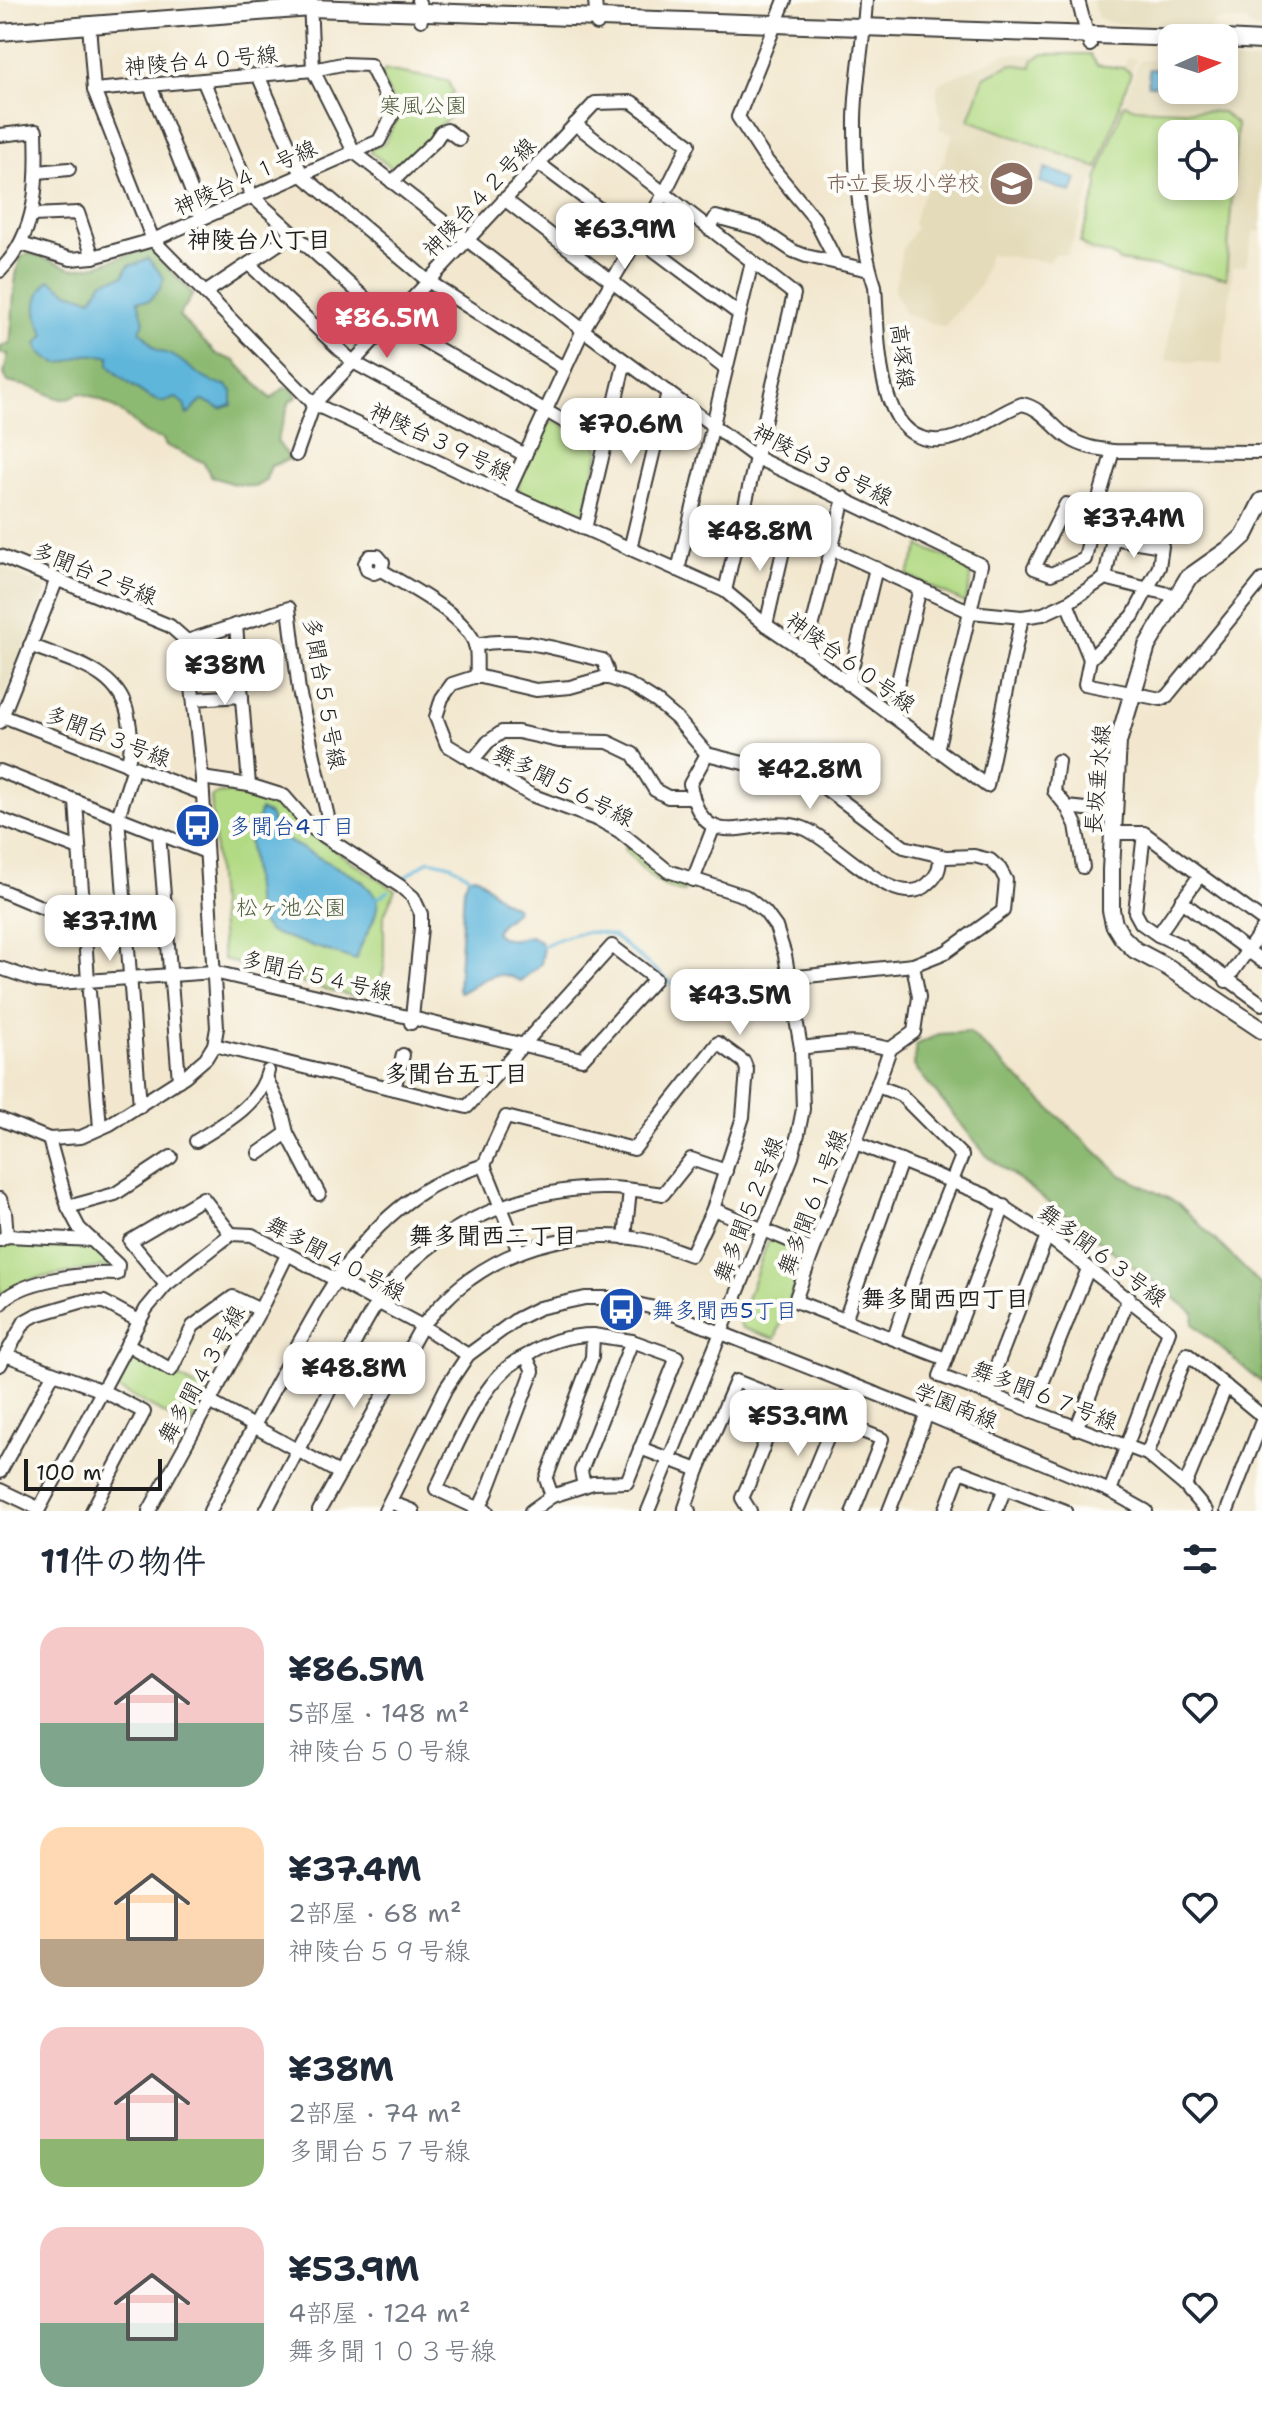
<!DOCTYPE html>
<html lang="ja">
<meta charset="utf-8">
<style>
body{margin:0;font-family:"Shantell Sans","Klee One",sans-serif;background:#f6f6f7;color:#1f2937;height:100vh;display:flex;flex-direction:column;font-size:30px;white-space:nowrap}
*{box-sizing:border-box;margin:0}
p{font-size:26px;color:#747a83}
.icon{flex:none;width:44px;height:44px;fill:none;stroke:currentColor;stroke-width:2;stroke-linecap:round;stroke-linejoin:round}
.map{position:relative;height:1511px;overflow:hidden}
.details{display:flex;flex-direction:column;background:#fff;flex:1}
.details>*{flex:none}
.needle{width:52px;rotate:87deg}
.controls{position:absolute;left:1158px;top:24px;display:grid;gap:16px}
.controls a{display:grid;place-items:center;width:80px;height:80px;border-radius:16px;background:#fff;box-shadow:0 4px 12px #0003;font-size:40px}
.scale{position:absolute;left:24px;bottom:20px;width:138px;box-sizing:border-box;padding-left:8px;border:4px solid #1c1c1c;border-top:0;font-size:22px;line-height:28px;white-space:nowrap;color:#1c1c1c;-webkit-text-stroke:6px #fdfcf7;paint-order:stroke}
.price{position:absolute;translate:-50% -68px;padding:0 18px;border-radius:16px;background:#fff;color:#222;font-size:26px;line-height:52px;filter:drop-shadow(0 2px 4px #0008)}
.price::after{content:'';position:absolute;left:50%;top:48px;width:24px;height:18px;margin-left:-12px;background:inherit;clip-path:polygon(0 0,100% 0,50% 100%)}
.price.on{background:#d1495b;color:#fff}
ul{padding:0;list-style:none}
li{display:flex;align-items:center;gap:24px;height:200px;padding:0 40px}
li span{display:grid;place-items:center;flex:none;width:224px;height:160px;border-radius:24px;color:#555}
li>.icon{margin-inline-start:auto}
span .icon{width:96px;height:96px;fill:#fffc;stroke-width:1}
li b{font-size:34px}
h2{display:flex;justify-content:space-between;align-items:center;height:96px;padding:0 40px;font-size:34px}
.map>svg:first-child{display:block}
</style>
<div class="map">
<svg width="1262" height="1511" viewBox="0 0 1262 1511">
<rect width="100%" height="100%" fill="#fdfcf7"/>
<filter id="ink" filterUnits="userSpaceOnUse"><feTurbulence type="fractalNoise" baseFrequency=".0125" numOctaves="2"/><feDisplacementMap in="SourceGraphic" scale="16" xChannelSelector="R" yChannelSelector="G"/><feConvolveMatrix kernelMatrix="1 2 1 2 8 2 1 2 1" color-interpolation-filters="sRGB"/></filter>
<filter id="wash" filterUnits="userSpaceOnUse"><feTurbulence type="fractalNoise" baseFrequency=".006" numOctaves="4" result="noise"/><feDisplacementMap in="SourceGraphic" scale="32" xChannelSelector="R" yChannelSelector="G"/><feGaussianBlur stdDeviation="1.8" result="paint"/><feColorMatrix in="noise" values="0 0 0 0 0 0 0 0 0 0 0 0 0 0 0 0 0 1.4 0 .05"/><feComposite in="paint" operator="in"/></filter>
<g filter="url(#wash)">
<rect width="100%" height="100%" fill="#f2e7ce"/>
<!-- built -->
<g fill="#e4dbba" fill-rule="evenodd">
<polygon points="1092,0 1262,0 1262,30 1255,30 1246,21 1216,21 1209,30 1108,23 1098,17"/>
<polygon points="1005,54 1090,54 1097,65 1123,68 1128,57 1136,59 1068,255 1054,254 1049,262 990,254 980,286 944,327 905,314 894,290 903,248 915,229 913,221 921,199 944,160 953,134 938,129 941,121 936,92 939,83"/>
<path d="M1139,60H1172V90H1224V61H1262V232L1254,231L1246,265L1233,267L1222,365L1166,360L1176,270L1118,264L1113,258L1085,253L1080,242L1098,186L1097,179ZM1172,134H1224V186H1172Z"/>
<polygon points="0,567 48,587 2,705 0,704"/>
</g>
<!-- green -->
<g fill="#b2da84" stroke="#677b50" stroke-width="2" fill-rule="evenodd">
<polygon points="1044,54 1090,54 1097,65 1124,68 1131,73 1098,168 969,120 984,77 1011,64 1032,67 1033,60"/>
<path d="M385,70L448,81L453,93L447,99L456,110C449,119 440,124 433,133C423,147 410,159 397,171L371,153V149L384,144L399,115L381,76Z"/>
<path d="M1124,104L1135,108L1223,112L1237,125L1226,278L1120,261C1108,249 1091,255 1080,242L1098,186L1097,179ZM1172,134H1224V186H1172Z"/>
<polygon points="556,421 597,445 599,452 584,514 581,517 520,492 518,486 546,425"/>
<polygon points="920,546 967,566 971,580 965,603 907,575"/>
<polygon points="220,793 247,794 283,803 313,836 395,890 384,915 384,969 380,983 359,987 357,997 296,982 223,959 211,797"/>
<path d="M627,843L670,877L687,884L684,892C655,888 643,868 624,849Z"/>
<polygon points="773,1239 803,1251 805,1258 775,1339 742,1328 739,1321 768,1241"/>
<polygon points="12,1242 89,1245 111,1263 108,1269 101,1267 33,1279 0,1294 0,1247"/>
<polygon points="128,1350 209,1393 190,1428 113,1386 111,1381"/>
</g>
<!-- forest -->
<g fill="#8dba72" stroke="#546b47" stroke-width="2">
<path d="M149,248L193,294L179,316L216,354L235,361L271,399L285,387L293,389L297,397L290,401L277,441L290,459L271,466L265,481L255,487L230,483L211,476L203,462L165,445L163,439C140,434 142,429 126,416C112,405 97,397 80,393C62,403 59,399 42,391C32,386 19,385 8,382L4,374L8,354H1L0,347L10,343C14,318 12,278 21,257L30,253L73,269L98,265Z"/>
<polygon points="969,1032 1121,1175 1178,1203 1262,1286 1262,1383 1193,1324 1194,1313 986,1155 914,1066 916,1045 939,1034"/>
</g>
<!-- water -->
<g fill="#5fb6db" stroke="#3e697c" stroke-width="2">
<polygon points="1149,69 1172,70 1172,86 1148,85"/>
<polygon points="1045,168 1077,179 1072,193 1040,182"/>
<path d="M148,258L164,278L160,289L149,301H138L144,321L140,331C148,337 150,345 157,350C163,353 170,354 175,357C192,367 205,384 226,385L232,391V405L221,409L203,400L187,415L184,404L176,398C171,399 167,402 163,402C150,401 116,375 109,365V356C102,356 89,353 82,356C61,364 60,368 40,352L37,344L45,335C34,315 32,296 50,280L68,292L92,299L103,281L123,276L129,265L137,264Z"/>
<path d="M260,810L270,815L277,835L361,880L378,898C378,922 361,938 356,960L269,932L257,919L248,827L258,819Z"/>
<path d="M473,876L478,877L502,900L517,908C513,918 500,920 495,932C507,944 516,938 531,936L540,941L543,952L541,964L520,981C494,967 484,980 460,993L458,990L464,888L468,878Z"/>
</g>
<g fill="none" stroke-linecap="round" stroke-linejoin="round">
<!-- stream -->
<g stroke="#5fb6db" stroke-width="3">
<polyline points="401,880 429,860 451,865 470,877"/>
<polyline points="378,898 389,891"/>
<path d="M541,947C566,935 585,927 613,936L689,997"/>
</g>
</g>
</g>
<g filter="url(#ink)">
<g fill="none" stroke-linecap="round" stroke-linejoin="round">
<defs>
<g id="minor">
<polyline points="310,0 313,70 354,152 583,330 757,458 981,565 937,750"/>
<polyline points="418,0 422,10 421,20"/>
<polyline points="595,0 597,24"/>
<polyline points="785,0 738,117 766,160 814,218 837,263"/>
<path d="M866,0C864,43 854,86 855,128C855,172 861,246 875,286C879,333 873,454 949,439C975,433 997,413 1022,404C1043,408 1052,427 1069,438C1082,447 1098,449 1113,451L1262,452"/>
<polyline points="1078,0 1090,45"/>
<polyline points="89,24 94,90 153,240 314,404 507,494 678,570 752,262"/>
<polyline points="258,75 302,175 428,281 565,369"/>
<polyline points="203,80 252,196 390,321 605,445"/>
<polyline points="150,85 202,218"/>
<polyline points="575,124 794,294 725,591"/>
<path d="M0,135L36,131C38,182 38,232 0,271"/>
<polyline points="538,163 739,314"/>
<polyline points="38,172 69,169"/>
<polyline points="392,182 435,141 441,132 447,130 459,139"/>
<polyline points="504,199 726,369"/>
<polyline points="32,215 78,213 93,257"/>
<polyline points="709,229 716,217 760,229 793,251 806,256 869,270"/>
<polyline points="21,244 71,259 93,257 153,240 379,141 394,112 370,65 342,64 313,70 94,90"/>
<polyline points="249,264 353,362 525,455"/>
<polyline points="205,293 293,234"/>
<polyline points="296,455 314,404 595,103 632,102 689,144 664,194 583,330 507,494"/>
<polyline points="745,509 971,612 1022,617 1043,614 1067,603 1105,578 1176,596"/>
<polyline points="1095,512 1066,504 1034,568 1051,574 1085,559 1095,512 1113,451"/>
<polyline points="585,529 625,361"/>
<polyline points="630,549 668,392"/>
<polyline points="0,556 170,626 187,641 202,778 217,1028 214,1045 206,1058 185,1076 110,1124 81,1137 49,1139 0,1119"/>
<path d="M381,570L383,562L378,556H370L365,563L367,570L374,573L381,570C408,587 463,613 475,644C478,653 476,666 477,676"/>
<polyline points="678,570 725,591 766,625 806,652 987,786 1022,617"/>
<polyline points="1105,578 1113,538 1162,546 1159,567 1133,616 1090,659 1085,684 1161,699 1167,696 1262,580"/>
<polyline points="1067,603 1090,659"/>
<polyline points="236,625 249,785"/>
<polyline points="766,625 788,529"/>
<polyline points="187,641 289,608 299,691 334,843"/>
<path d="M30,645C71,662 122,670 129,721C132,737 132,749 127,765"/>
<path d="M475,645C522,635 558,650 603,660L607,670L606,677"/>
<polyline points="806,652 844,498"/>
<polyline points="848,684 876,568"/>
<polyline points="194,699 242,696"/>
<polyline points="0,715 201,793"/>
<polyline points="890,715 920,588"/>
<polyline points="0,722 57,579"/>
<path d="M707,754L690,784C704,863 755,811 803,828C835,839 897,916 929,883C938,875 940,868 940,856"/>
<polyline points="472,761 488,742 502,732 518,732 559,741 608,742 633,754 655,790 668,797 693,797"/>
<polyline points="1058,761 1054,791 1067,807 1114,812"/>
<polyline points="134,767 118,817 140,1106"/>
<polyline points="0,771 206,852"/>
<polyline points="202,778 249,785 284,796 312,828 400,886 413,897 421,914 421,928 412,1018 582,1059 655,979 612,946 467,1107 214,1045"/>
<polyline points="76,801 88,981"/>
<polyline points="1067,807 1076,825 1083,867"/>
<polyline points="0,819 79,849"/>
<polyline points="1115,833 1144,833 1200,875 1158,935 1141,923 1135,912 1144,833"/>
<polyline points="159,834 179,1080"/>
<polyline points="1200,875 1262,920"/>
<polyline points="693,880 714,826"/>
<polyline points="0,890 84,925"/>
<polyline points="1181,901 1262,961"/>
<polyline points="1158,935 1182,946 1262,1004"/>
<polyline points="0,968 38,981 58,983 214,972 412,1018 411,1023"/>
<polyline points="1226,981 1262,930"/>
<polyline points="89,992 100,1128"/>
<path d="M801,1048C836,1044 855,1039 890,1049C861,1134 824,1216 795,1301L946,1359"/>
<polyline points="890,1049 914,1032 919,997 913,965"/>
<polyline points="266,1077 282,1112 287,1133 319,1194"/>
<polyline points="877,1086 901,1095 962,1156 921,1258 894,1338"/>
<polyline points="394,1089 403,1055"/>
<path d="M196,1141C223,1124 260,1105 268,1071"/>
<polyline points="856,1143 985,1195 1047,1236 1169,1331 1110,1491"/>
<polyline points="259,1153 287,1133"/>
<polyline points="484,1165 519,1252"/>
<polyline points="0,1199 5,1212 7,1236"/>
<polyline points="1004,1206 940,1376 1147,1454 1185,1486 1206,1511"/>
<polyline points="68,1207 115,1194 171,1157"/>
<polyline points="713,1209 812,1250"/>
<polyline points="625,1238 630,1190"/>
<polyline points="0,1240 7,1236 92,1240"/>
<polyline points="166,1285 130,1241 203,1198 231,1234"/>
<path d="M0,1304C20,1279 86,1273 117,1274L118,1265L79,1228L68,1207L49,1139"/>
<polyline points="845,1320 901,1161"/>
<polyline points="127,1344 171,1370 193,1326 233,1297 260,1310"/>
<polyline points="6,1355 103,1391 144,1412 92,1511"/>
<path d="M526,1356C546,1342 568,1335 593,1335L592,1357L546,1479L552,1496L531,1511"/>
<polyline points="0,1365 25,1321 36,1315 84,1301 104,1302 139,1321"/>
<polyline points="986,1393 1047,1236"/>
<polyline points="208,1401 339,1473"/>
<polyline points="1031,1411 1088,1269"/>
<polyline points="1076,1429 1129,1297"/>
<polyline points="640,1448 698,1470 736,1381 882,1439 853,1511"/>
<polyline points="1147,1454 1187,1354 1262,1416"/>
<polyline points="0,1472 53,1374"/>
<polyline points="584,1486 581,1471 632,1341"/>
<polyline points="1185,1486 1226,1386"/>
<polyline points="0,1490 38,1508"/>
<polyline points="552,1496 593,1483 627,1482 677,1357 632,1341 593,1335"/>
<polyline points="390,1502 413,1511"/>
<polyline points="38,1511 146,1309 166,1285 231,1234 252,1235 422,1326 468,1355"/>
<polyline points="149,1511 260,1310 287,1255"/>
<path d="M210,1511C236,1460 262,1409 290,1359C324,1297 356,1236 417,1195C437,1181 461,1173 484,1165L506,1117L634,1149L718,1043L744,1062L747,1070L743,1117L713,1209L691,1255C676,1250 660,1243 644,1240C585,1228 518,1244 470,1279C451,1292 437,1309 422,1326L319,1511"/>
<path d="M266,1511C288,1468 311,1425 334,1382C349,1356 361,1327 378,1302C428,1229 515,1189 602,1188C622,1187 643,1191 663,1194L691,1159L726,1171"/>
<polyline points="385,1511 446,1388 468,1355 517,1319 539,1308 585,1298 611,1298 663,1310 927,1414 1110,1491 1146,1511"/>
<path d="M478,1511L479,1509L487,1492L533,1371L526,1356C483,1373 456,1450 436,1489L479,1509L487,1511"/>
<polyline points="648,1511 763,1230 792,1157 798,1134 803,1109 801,1048 785,955 776,927 765,912 745,896 668,871 619,831 601,821 531,795 447,745 436,717 442,698 452,684 477,676 536,690 570,687 606,677 630,685 657,702 677,719 707,754 747,764 769,763 794,771 818,783 904,847 946,857 974,856 990,860 1000,869 1006,880 1003,911 946,952 913,965 788,978"/>
<polyline points="689,1511 685,1508 698,1470"/>
<path d="M750,1511L742,1498C758,1466 767,1432 783,1399"/>
<polyline points="797,1511 835,1419"/>
<polyline points="889,1511 927,1414"/>
<polyline points="945,1511 960,1471 1065,1511"/>
<polyline points="996,1511 1005,1488"/>
<polyline points="1227,1511 1262,1421"/>
</g>
<g id="major">
<polyline points="0,32 311,8 1182,38"/>
<polyline points="1224,39 1262,41"/>
<polyline points="1262,501 1245,535 1232,547 1188,578 1147,646 1118,742 1111,870 1111,910 1114,924 1122,937 1135,950 1169,968 1262,1030"/>
</g>
</defs>
<!-- minor casing -->
<use href="#minor" stroke="#3c3a37" stroke-width="16"/>
<!-- major casing -->
<use href="#major" stroke="#3c3a37" stroke-width="20"/>
<!-- minor -->
<use href="#minor" stroke="#fff" stroke-width="12"/>
<!-- major -->
<use href="#major" stroke="#fff" stroke-width="16"/>
</g>
</g>
<!-- icons -->
<defs>
<symbol id="school-disc" viewBox="-11 -11 22 22"><circle r="9.5" fill="#8d6e63" stroke="#fdfcf7"/><path d="M0-5L7-2L0 1L-7-2ZM-4 1L0 2.5L4 1V4Q0 6-4 4Z" fill="#fff"/></symbol>
<symbol id="bus-disc" viewBox="-11 -11 22 22"><circle r="9.5" fill="#1a4fb4" stroke="#fdfcf7"/><path d="M-5-6H5V4H4V6H2V4H-2V6H-4V4H-5ZM-3.5-4V0h7V-4ZM-3.5 1.2v1.5H-2V1.2ZM2 1.2v1.5H3.5V1.2Z" fill="#fff"/></symbol>
</defs>
<g fill-rule="evenodd">
<use href="#school-disc" x="986" y="158" width="51" height="51"/>
<use href="#bus-disc" x="172" y="800" width="51" height="51"/>
<use href="#bus-disc" x="596" y="1284" width="51" height="51"/>
</g>
<g text-anchor="middle" stroke-width="8" stroke-linejoin="round" paint-order="stroke">
<!-- street labels -->
<g font-size="22" fill="#1c1c1c" stroke="#fdfcf7">
<text transform="translate(201 60) rotate(-5)" y="8">神陵台４０号線</text>
<text transform="translate(245 177) rotate(-24)" y="8">神陵台４１号線</text>
<text transform="translate(479 197) rotate(-47)" y="8">神陵台４２号線</text>
<text transform="translate(903 356) rotate(83)" y="8">高塚線</text>
<text transform="translate(441 441) rotate(25)" y="8">神陵台３９号線</text>
<text transform="translate(823 464) rotate(27)" y="8">神陵台３８号線</text>
<text transform="translate(95 573) rotate(22)" y="8">多聞台２号線</text>
<text transform="translate(851 662) rotate(36)" y="8">神陵台６０号線</text>
<text transform="translate(325 693) rotate(80)" y="8">多聞台５５号線</text>
<text transform="translate(108 736) rotate(21)" y="8">多聞台３号線</text>
<text transform="translate(1097 779) rotate(-85)" y="8">長坂垂水線</text>
<text transform="translate(564 785) rotate(27)" y="8">舞多聞５６号線</text>
<text transform="translate(317 975) rotate(13)" y="8">多聞台５４号線</text>
<text transform="translate(812 1202) rotate(-69)" y="8">舞多聞６１号線</text>
<text transform="translate(748 1209) rotate(-69)" y="8">舞多聞５２号線</text>
<text transform="translate(1103 1255) rotate(37)" y="8">舞多聞６３号線</text>
<text transform="translate(336 1258) rotate(28)" y="8">舞多聞４０号線</text>
<text transform="translate(201 1374) rotate(-61)" y="8">舞多聞４３号線</text>
<text transform="translate(1045 1395) rotate(21)" y="8">舞多聞６７号線</text>
<text transform="translate(956 1405) rotate(22)" y="8">学園南線</text>
</g>
<!-- park labels -->
<g font-size="22" fill="#505e40" stroke="#fdfcf7">
<text x="423" y="113">寒風公園</text>
<text x="291" y="915">松ヶ池公園</text>
</g>
<!-- education labels -->
<g font-size="22" fill="#785e54" stroke="#fdfcf7" text-anchor="end">
<text x="980" y="191">市立長坂小学校</text>
</g>
<!-- transit labels -->
<g font-size="22" fill="#164399" stroke="#fdfcf7" text-anchor="start">
<text x="229" y="834">多聞台4丁目</text>
<text x="652" y="1318">舞多聞西5丁目</text>
</g>
<!-- neighbourhood labels -->
<g font-size="24" font-weight="bold" fill="#1c1c1c" stroke="#fdfcf7">
<text x="259" y="248">神陵台八丁目</text>
<text x="456" y="1082">多聞台五丁目</text>
<text x="493" y="1244">舞多聞西二丁目</text>
<text x="945" y="1307">舞多聞西四丁目</text>
</g>
</g>
</svg>
<div class="controls">
<a><svg class="needle" viewBox="-14 -14 28 28"><path d="M0-13l5 13h-10z" fill="#e53935"/><path d="M0 13l5-13h-10z" fill="#747a83"/></svg></a>
<a><svg class="icon" aria-label="locate" viewBox="0 0 24 24"><circle cx="12" cy="12" r="6"/><path d="M12 2v4M12 18v4M2 12h4M18 12h4"/></svg></a>
</div>
<div class="scale">100 m</div>
<b class="price" style="left:625px;top:271px">¥63.9M</b>
<b class="price on" style="left:387px;top:360px">¥86.5M</b>
<b class="price" style="left:631px;top:466px">¥70.6M</b>
<b class="price" style="left:1134px;top:560px">¥37.4M</b>
<b class="price" style="left:760px;top:573px">¥48.8M</b>
<b class="price" style="left:225px;top:707px">¥38M</b>
<b class="price" style="left:810px;top:811px">¥42.8M</b>
<b class="price" style="left:110px;top:963px">¥37.1M</b>
<b class="price" style="left:740px;top:1037px">¥43.5M</b>
<b class="price" style="left:354px;top:1410px">¥48.8M</b>
<b class="price" style="left:798px;top:1458px">¥53.9M</b>
</div>
<section class="details">
<h2>11件の物件<svg class="icon" aria-label="filters" viewBox="0 0 24 24"><path d="M4 7h16M4 17h16"/><circle cx="9" cy="7" r="2"/><circle cx="15" cy="17" r="2"/></svg></h2>
<ul>
<li><span style="background:linear-gradient(#f6c9c9 60%,#7fa58c 0)"><svg class="icon" aria-label="home" viewBox="0 0 24 24"><path d="M3 11l9-7 9 7M6 9v11h12V9"/></svg></span><div><b>¥86.5M</b><p>5部屋 · 148 m²</p><p>神陵台５０号線</p></div><svg class="icon" aria-label="heart" viewBox="0 0 24 24"><path d="M12 20l-8-8c-3-5 5-10 8-4 3-6 11-1 8 4z"/></svg></li>
<li><span style="background:linear-gradient(#ffd9b3 70%,#b9a48a 0)"><svg class="icon" aria-label="home" viewBox="0 0 24 24"><path d="M3 11l9-7 9 7M6 9v11h12V9"/></svg></span><div><b>¥37.4M</b><p>2部屋 · 68 m²</p><p>神陵台５９号線</p></div><svg class="icon" aria-label="heart" viewBox="0 0 24 24"><path d="M12 20l-8-8c-3-5 5-10 8-4 3-6 11-1 8 4z"/></svg></li>
<li><span style="background:linear-gradient(#f6c9c9 70%,#8fb573 0)"><svg class="icon" aria-label="home" viewBox="0 0 24 24"><path d="M3 11l9-7 9 7M6 9v11h12V9"/></svg></span><div><b>¥38M</b><p>2部屋 · 74 m²</p><p>多聞台５７号線</p></div><svg class="icon" aria-label="heart" viewBox="0 0 24 24"><path d="M12 20l-8-8c-3-5 5-10 8-4 3-6 11-1 8 4z"/></svg></li>
<li><span style="background:linear-gradient(#f6c9c9 60%,#7fa58c 0)"><svg class="icon" aria-label="home" viewBox="0 0 24 24"><path d="M3 11l9-7 9 7M6 9v11h12V9"/></svg></span><div><b>¥53.9M</b><p>4部屋 · 124 m²</p><p>舞多聞１０３号線</p></div><svg class="icon" aria-label="heart" viewBox="0 0 24 24"><path d="M12 20l-8-8c-3-5 5-10 8-4 3-6 11-1 8 4z"/></svg></li>
</ul>
</section>
